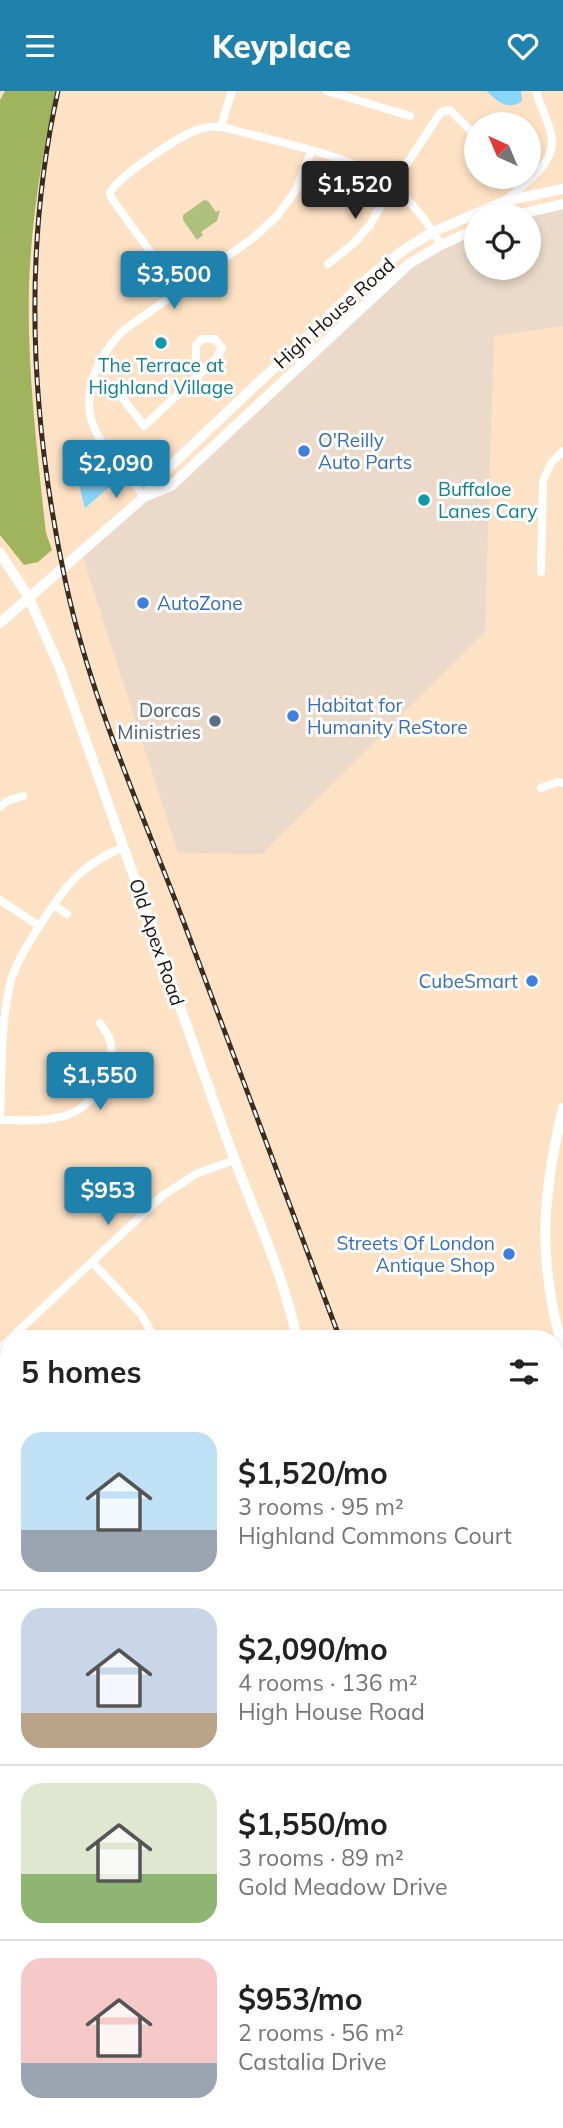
<!DOCTYPE html>
<meta charset="utf-8">
<style>
body{margin:0;font-family:Mulish,sans-serif;background:#f6f6f6;color:#222;height:100vh;display:flex;flex-direction:column;font-size:26px;white-space:nowrap}
*{box-sizing:border-box;margin:0}
p{font-size:23px;color:#767676}
.icon{flex:none;width:38px;height:38px;fill:none;stroke:currentColor;stroke-width:2;stroke-linecap:round;stroke-linejoin:round}
.map{position:relative;flex:1;overflow:hidden}
.details{position:absolute;left:0px;top:1239px;width:564px;height:798px;display:flex;flex-direction:column;background:#fff;border-radius:28px 28px 0 0;box-shadow:0 4px 10px #0003}
.details>*{flex:none}
.needle{width:46px;rotate:316deg}
.controls{position:absolute;left:464px;top:21px;display:grid;gap:14px}
.controls a{display:grid;place-items:center;width:77px;height:77px;border-radius:50%;background:#fff;box-shadow:0 4px 10px #0003;font-size:35px}
.price{position:absolute;translate:-50% -60px;padding:0 16px;border-radius:7px;background:#1f82ac;color:#fff;font-size:23px;line-height:46px;filter:drop-shadow(0 2px 4px #0008)}
.price::after{content:'';position:absolute;left:50%;top:42px;width:21px;height:16px;margin-left:-10px;background:inherit;clip-path:polygon(0 0,100% 0,50% 100%)}
.price.selected{background:#222;color:#fff}
ul{padding:0;list-style:none}
li{display:flex;align-items:center;gap:21px;height:175px;padding:0 21px}
li+li{border-top:2px solid #e0e0e0}
li span{display:grid;place-items:center;flex:none;width:196px;height:140px;border-radius:21px;color:#555}
li>.icon{margin-inline-start:auto}
span .icon{width:84px;height:84px;fill:#fffc;stroke-width:1}
li b{font-size:30px}
h2{display:flex;justify-content:space-between;align-items:center;height:84px;padding:0 21px;font-size:30px}
header{display:flex;justify-content:space-between;align-items:center;height:91px;padding:0 21px;background:#1f82ac;color:#fff;font-size:32px;font-weight:800}
.map>svg:first-child{display:block}
</style>
<header><svg class="icon" aria-label="menu" viewBox="0 0 24 24"><path d="M4 6h16M4 12h16M4 18h16"/></svg>Keyplace<svg class="icon" aria-label="heart" viewBox="0 0 24 24"><path d="M12 20l-8-8c-3-5 5-10 8-4 3-6 11-1 8 4z"/></svg></header>
<div class="map">
<svg width="563" height="2037" viewBox="0 0 563 2037">
<rect width="100%" height="100%" fill="#fee2c5"/>
<!-- commercial -->
<polygon fill="#ebdac9" points="563,113 563,235 494,245 485,541 262,763 178,762 81,461 144,406 171,395 410,172 476,138 476,177 528,177 528,124"/>
<!-- built -->
<g fill="#f5d4b1">
<polygon points="555,1593 563,1616 563,1800 555,1778"/>
<polygon points="0,1948 9,1957 9,2028 78,2028 87,2037 0,2037"/>
</g>
<!-- green -->
<polygon fill="#aec07d" points="204,109 208,110 216,121 220,119 217,130 201,141 203,144 197,149 183,129 183,124"/>
<!-- forest -->
<g fill="#9fb45d">
<path d="M5,0H56C42,64 31,131 29,196C27,278 37,360 46,442L52,459L38,471L24,474L0,444V9Z"/>
<polygon points="558,1292 563,1295 563,1436 555,1439 555,1294"/>
</g>
<!-- water -->
<g fill="#89d6fc">
<path d="M487,0H521L522,10C509,20 497,11 487,0Z"/>
<polygon points="83,354 91,356 114,392 85,417 71,363 73,358"/>
</g>
<g fill="none" stroke-linecap="round" stroke-linejoin="round">
<!-- stream -->
<polyline stroke="#89d6fc" stroke-width="2.5" points="555,1953 563,1956"/>
<!-- street -->
<g stroke="#fff" stroke-width="8">
<polyline points="327,0 410,25"/>
<polyline points="221,35 232,0"/>
<path d="M506,109C525,92 558,72 551,43C548,28 540,15 536,0"/>
<polyline points="328,173 354,152 370,134 392,95 441,21 450,19 473,42"/>
<path d="M178,199L112,108L110,102C116,87 183,42 200,38C214,34 225,36 238,40C278,51 340,63 374,83C402,99 425,126 441,154"/>
<polyline points="92,290 114,296 144,335 216,268 222,257 215,248 202,248 196,254 196,273 202,281"/>
<path d="M144,406C130,385 112,369 100,348C76,310 95,268 124,239L253,147L277,125L296,99L311,61"/>
<polyline points="541,481 543,390 551,372 563,360"/>
<polyline points="541,697 558,691 563,692"/>
<polyline points="0,716 7,710 23,705"/>
<polyline points="0,809 39,835"/>
<polyline points="54,814 67,823"/>
<path d="M0,1029C2,983 0,933 11,889C19,865 34,843 48,822C71,788 85,773 123,756"/>
<path d="M0,1029C23,1029 49,1031 70,1023C96,1013 119,974 109,946C107,942 103,937 100,932"/>
<polyline points="92,1171 141,1223 155,1248"/>
<polyline points="10,1248 162,1105 196,1083 234,1069"/>
<polyline points="0,1257 9,1249"/>
<polyline points="0,1344 7,1377 0,1418"/>
<polyline points="0,1689 9,1681"/>
<polyline points="0,1883 9,1875"/>
<polyline points="555,1977 563,1986"/>
<polyline points="555,2025 563,2022"/>
<polyline points="432,2028 437,2037"/>
<polyline points="527,2037 548,2028"/>
</g>
<!-- secondary -->
<g stroke="#fff" stroke-width="10">
<polyline points="516,124 563,113"/>
<polyline points="146,405 171,395 410,172 441,154 476,138"/>
<path d="M0,462L28,505L60,577C114,730 169,884 223,1037C247,1107 282,1175 297,1248"/>
<polyline points="0,532 144,406 161,384 375,181 408,156 433,141 505,110 563,98"/>
<path d="M563,1017C542,1106 537,1169 563,1258"/>
<polyline points="333,2028 338,2037"/>
</g>
<!-- primary -->
<g stroke="#fff" stroke-width="12">
<polyline points="555,1500 563,1497"/>
<polyline points="0,1593 9,1596"/>
</g>
<defs>
<g id="rail">
<path d="M58,0C22,162 31,331 66,493C91,609 142,721 184,832C236,971 288,1109 340,1248"/>
<polyline points="555,1814 563,1836"/>
</g>
</defs>
<!-- rail casing -->
<use href="#rail" stroke="#392d21" stroke-width="5"/>
<!-- rail -->
<use href="#rail" stroke="#fff" stroke-width="2.5" stroke-dasharray="8" stroke-linecap="butt"/>
</g>
<!-- markers -->
<g fill="#0f9aa8" stroke="#fff" stroke-width="2.5">
<circle cx="161" cy="252" r="7"/>
<circle cx="424" cy="409" r="7"/>
</g>
<g fill="#3f7fe0" stroke="#fff" stroke-width="2.5">
<circle cx="304" cy="360" r="7"/>
<circle cx="143" cy="512" r="7"/>
<circle cx="293" cy="625" r="7"/>
<circle cx="532" cy="890" r="7"/>
<circle cx="509" cy="1163" r="7"/>
</g>
<circle fill="#5c6f8a" stroke="#fff" stroke-width="2.5" cx="215" cy="630" r="7"/>
<g text-anchor="middle" stroke-width="6" stroke-linejoin="round" paint-order="stroke">
<!-- street labels -->
<g font-size="19" fill="#191006" stroke="#fff">
<text transform="translate(334 222) rotate(-42)" y="7">High House Road</text>
<text transform="translate(157 851) rotate(71)" y="7">Old Apex Road</text>
</g>
<!-- culture labels -->
<g font-size="19" fill="#0d838f" stroke="#fff">
<text x="161" y="281">The Terrace at<tspan x="161" dy="22">Highland Village</tspan></text>
<text x="438" y="405" text-anchor="start">Buffaloe<tspan x="438" dy="22">Lanes Cary</tspan></text>
</g>
<!-- shop labels -->
<g font-size="19" fill="#366cbe" stroke="#fff" text-anchor="start">
<text x="318" y="356">O'Reilly<tspan x="318" dy="22">Auto Parts</tspan></text>
<text x="157" y="519">AutoZone</text>
<text x="307" y="621">Habitat for<tspan x="307" dy="22">Humanity ReStore</tspan></text>
<text x="518" y="897" text-anchor="end">CubeSmart</text>
<text x="495" y="1159" text-anchor="end">Streets Of London<tspan x="495" dy="22">Antique Shop</tspan></text>
</g>
<!-- service labels -->
<g font-size="19" fill="#4e5e75" stroke="#fff" text-anchor="end">
<text x="201" y="626">Dorcas<tspan x="201" dy="22">Ministries</tspan></text>
</g>
</g>
</svg>
<div class="controls">
<a><svg class="needle" viewBox="-14 -14 28 28"><path d="M0-13l5 13h-10z" fill="#e53935"/><path d="M0 13l5-13h-10z" fill="#767676"/></svg></a>
<a><svg class="icon" aria-label="locate" viewBox="0 0 24 24"><circle cx="12" cy="12" r="6"/><path d="M12 2v4M12 18v4M2 12h4M18 12h4"/></svg></a>
</div>
<b class="price selected" style="left:355px;top:130px">$1,520</b>
<b class="price" style="left:174px;top:220px">$3,500</b>
<b class="price" style="left:116px;top:409px">$2,090</b>
<b class="price" style="left:100px;top:1021px">$1,550</b>
<b class="price" style="left:108px;top:1136px">$953</b>
<section class="details">
<h2>5 homes<svg class="icon" aria-label="filters" viewBox="0 0 24 24"><path d="M4 7h16M4 17h16"/><circle cx="9" cy="7" r="2"/><circle cx="15" cy="17" r="2"/></svg></h2>
<ul>
<li><span style="background:linear-gradient(#bfe0f5 70%,#9aa5b1 0)"><svg class="icon" aria-label="home" viewBox="0 0 24 24"><path d="M3 11l9-7 9 7M6 9v11h12V9"/></svg></span><div><b>$1,520/mo</b><p>3 rooms · 95 m²</p><p>Highland Commons Court</p></div></li>
<li><span style="background:linear-gradient(#c9d6e8 75%,#b9a48a 0)"><svg class="icon" aria-label="home" viewBox="0 0 24 24"><path d="M3 11l9-7 9 7M6 9v11h12V9"/></svg></span><div><b>$2,090/mo</b><p>4 rooms · 136 m²</p><p>High House Road</p></div></li>
<li><span style="background:linear-gradient(#dfe7d0 65%,#8fb573 0)"><svg class="icon" aria-label="home" viewBox="0 0 24 24"><path d="M3 11l9-7 9 7M6 9v11h12V9"/></svg></span><div><b>$1,550/mo</b><p>3 rooms · 89 m²</p><p>Gold Meadow Drive</p></div></li>
<li><span style="background:linear-gradient(#f6c9c9 75%,#9aa5b1 0)"><svg class="icon" aria-label="home" viewBox="0 0 24 24"><path d="M3 11l9-7 9 7M6 9v11h12V9"/></svg></span><div><b>$953/mo</b><p>2 rooms · 56 m²</p><p>Castalia Drive</p></div></li>
</ul>
</section>
</div>
